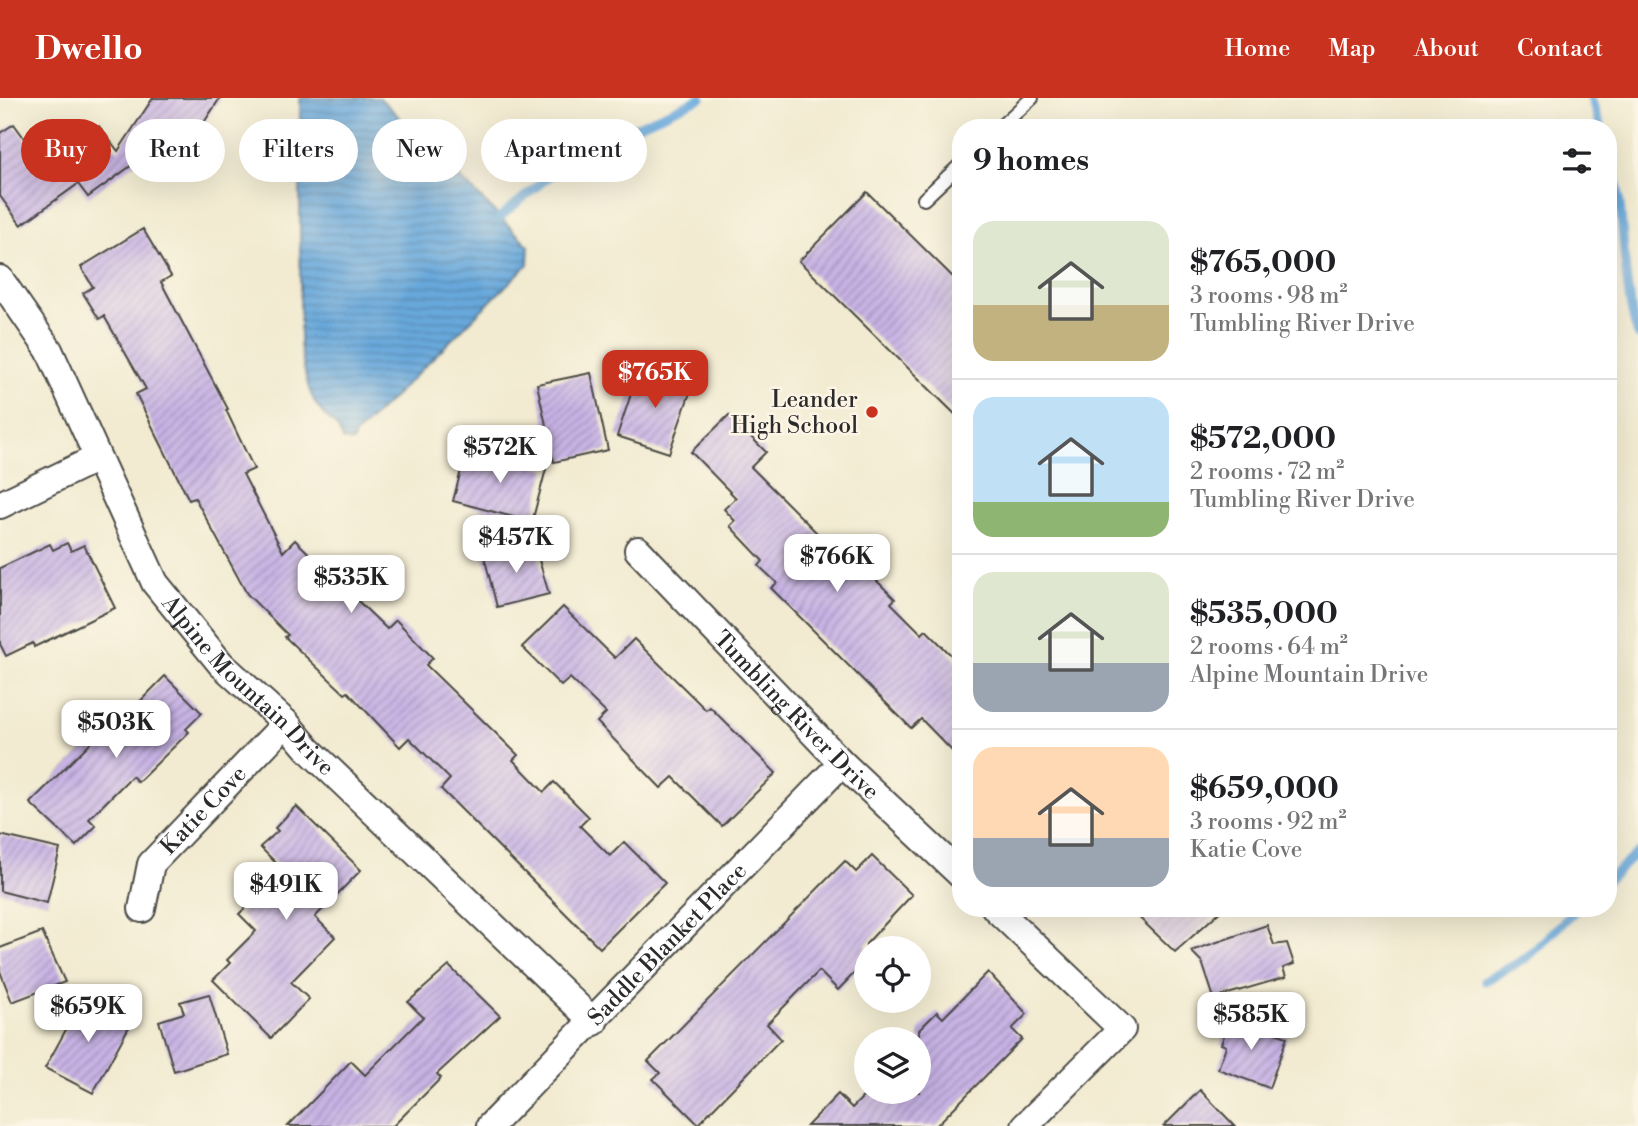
<!DOCTYPE html>
<meta charset="utf-8">
<style>
body{margin:0;font-family:"Libre Bodoni",serif;background:#f6f6f6;color:#202124;height:100vh;display:flex;flex-direction:column;font-size:26px;white-space:nowrap}
*{box-sizing:border-box;margin:0}
p{font-size:23px;color:#757577}
.icon{flex:none;width:38px;height:38px;fill:none;stroke:currentColor;stroke-width:2;stroke-linecap:round;stroke-linejoin:round}
.map{position:relative;flex:1;overflow:hidden}
.panel{position:absolute;left:952px;top:21px;width:665px;height:798px;display:flex;flex-direction:column;background:#fff;border-radius:28px;box-shadow:0 7px 28px #0002}
.panel>*{flex:none}
.hud{position:absolute;left:21px;top:21px;width:665px;height:63px;display:flex;gap:14px}
.fabs{position:absolute;left:854px;top:838px;display:grid;gap:14px}
.fabs a{display:grid;place-items:center;width:77px;height:77px;border-radius:50%;background:#fff;box-shadow:0 7px 28px #0002;font-size:35px}
.price{position:absolute;translate:-50% -60px;padding:0 16px;border-radius:14px;background:#fff;color:#222;font-size:23px;line-height:46px;filter:drop-shadow(0 2px 4px #0008)}
.price::after{content:'';position:absolute;left:50%;top:42px;width:21px;height:16px;margin-left:-10px;background:inherit;clip-path:polygon(0 0,100% 0,50% 100%)}
.price.active{background:#c8321e;color:#fff}
ul{padding:0;list-style:none}
li{display:flex;align-items:center;gap:21px;height:175px;padding:0 21px}
li+li{border-top:2px solid #e0e0e0}
li span{display:grid;place-items:center;flex:none;width:196px;height:140px;border-radius:21px;color:#555}
li>.icon{margin-inline-start:auto}
span .icon{width:84px;height:84px;fill:#fffc;stroke-width:1}
li b{font-size:30px}
h2{display:flex;justify-content:space-between;align-items:center;height:84px;padding:0 21px;font-size:30px}
.pill{padding:0 24px;border-radius:32px;background:#fff;box-shadow:0 7px 28px #0002;font-size:24px;line-height:63px}
.pill.active{background:#c8321e;color:#fff}
header{display:flex;align-items:center;gap:42px;box-sizing:border-box;height:98px;padding:0 35px;background:#c8321e;color:#fff}
header strong{font-size:33px}
nav{display:flex;gap:38px;margin-inline-start:auto;font-size:24px}
.map>svg:first-child{display:block}
</style>
<header>
<strong>Dwello</strong>
<nav><a>Home</a><a>Map</a><a>About</a><a>Contact</a></nav>
</header>
<div class="map">
<svg width="1638" height="1028" viewBox="0 0 1638 1028">
<defs>
<pattern id="water-rules" width="6" height="5" patternUnits="userSpaceOnUse" patternTransform="scale(1.75)"><rect width="6" height="5" fill="#68a8db"/><path d="M0 2.5h6" fill="none" stroke="#5689b2"/></pattern>
<pattern id="building-hatch" width="6" height="6" patternUnits="userSpaceOnUse" patternTransform="scale(1.75)"><rect width="6" height="6" fill="#c8b3e5"/><path d="M-1 1l2-2M0 6l6-6M5 7l2-2" fill="none" stroke="#a392ba"/></pattern>
</defs>
<rect width="100%" height="100%" fill="#fcf5e5"/>
<filter id="ink" filterUnits="userSpaceOnUse"><feTurbulence type="fractalNoise" baseFrequency=".0143" numOctaves="2"/><feDisplacementMap in="SourceGraphic" scale="14" xChannelSelector="R" yChannelSelector="G"/><feConvolveMatrix kernelMatrix="1 2 1 2 8 2 1 2 1" color-interpolation-filters="sRGB"/></filter>
<filter id="wash" filterUnits="userSpaceOnUse"><feTurbulence type="fractalNoise" baseFrequency=".00686" numOctaves="4" result="noise"/><feDisplacementMap in="SourceGraphic" scale="28" xChannelSelector="R" yChannelSelector="G"/><feGaussianBlur stdDeviation="1.57" result="paint"/><feColorMatrix in="noise" values="0 0 0 0 0 0 0 0 0 0 0 0 0 0 0 0 0 1.4 0 .05"/><feComposite in="paint" operator="in"/></filter>
<g filter="url(#wash)">
<rect width="100%" height="100%" fill="#f2ebd1"/>
<!-- water -->
<path fill="url(#water-rules)" stroke="#4a6a83" stroke-width="2" d="M300,0H380L529,148L528,166L355,337L353,344L343,342C335,321 331,327 320,312C306,294 304,268 300,247Z"/>
<g fill="none" stroke-linecap="round" stroke-linejoin="round">
<!-- stream -->
<g stroke="#68a8db" stroke-width="9">
<polyline points="1591,0 1601,30"/>
<path d="M1608,51C1629,111 1618,177 1638,237"/>
<polyline points="500,119 580,53 701,0"/>
<polyline points="1608,782 1638,754"/>
<polyline points="1485,883 1525,861 1578,810"/>
</g>
</g>
<g id="blocks">
<!-- building -->
<g fill="url(#building-hatch)">
<polygon points="153,0 220,0 178,64 157,49 88,99 78,86 21,127 0,98 0,35 14,26 43,66 99,28 118,53"/>
<polygon points="867,94 961,187 961,322 799,163"/>
<polygon points="143,131 171,178 161,184 228,311 226,312 254,371 243,376 283,454 295,442 387,531 396,522 433,560 426,567 518,657 513,662 544,694 554,684 589,719 580,728 610,758 624,744 665,785 600,850 441,691 450,681 409,640 400,649 348,594 345,596 285,539 288,537 247,496 195,400 189,402 136,296 146,291 104,218 99,221 83,195 93,189 81,169"/>
<polygon points="640,269 693,286 669,355 617,338"/>
<polygon points="591,275 608,352 554,364 537,286"/>
<polygon points="729,317 766,354 751,369 828,446 834,440 895,501 891,505 922,536 926,532 961,567 961,662 921,621 911,630 771,490 777,485 759,468 763,463 730,428 735,423 724,411 736,400 691,354"/>
<polygon points="467,350 546,371 532,424 453,403"/>
<polygon points="67,445 71,453 84,447 115,510 34,549 33,545 6,558 0,546 0,470 50,446 53,452"/>
<polygon points="534,445 549,496 497,509 484,458"/>
<polygon points="563,509 615,560 634,541 706,612 710,609 776,675 722,728 673,679 661,690 597,624 606,615 570,580 561,588 522,549"/>
<polygon points="165,578 202,615 186,631 189,634 138,684 132,678 89,721 96,728 76,748 30,705 99,636 103,639 120,624"/>
<polygon points="296,708 361,772 315,819 335,839 291,884 309,901 271,940 213,882 230,865 227,862 256,833 239,816 266,789 261,785 278,767 260,749 278,733 275,730"/>
<polygon points="0,737 60,751 47,805 0,793"/>
<polygon points="872,758 912,797 866,846 866,863 838,892 819,873 767,926 781,941 698,1026 653,981 660,975 648,963 845,763 856,774"/>
<polygon points="1129,810 1224,810 1175,854"/>
<polygon points="1267,827 1274,847 1287,845 1294,866 1283,870 1286,879 1214,900 1202,864 1191,853"/>
<polygon points="42,834 65,884 12,904 0,873 0,850"/>
<polygon points="449,868 500,918 437,976 441,980 393,1028 288,1028 351,963 365,977 423,919 408,904"/>
<polygon points="988,874 1027,916 1012,931 1022,941 936,1028 807,1028 838,996 852,1010 868,994 919,994 919,932 937,914 943,920"/>
<polygon points="86,895 131,925 93,995 45,970"/>
<polygon points="209,896 227,956 174,973 159,923 184,915 180,904"/>
<polygon points="1231,919 1287,939 1269,990 1218,971 1226,948 1221,946"/>
<polygon points="1200,992 1235,1028 1164,1028"/>
</g>
</g>
</g>
<g filter="url(#ink)">
<use href="#blocks" fill-opacity="0" stroke="#494844" stroke-width="2"/>
<g fill="none" stroke-linecap="round" stroke-linejoin="round">
<defs>
<g id="lane">
<polyline points="999,30 1032,0"/>
<polyline points="924,101 961,66"/>
</g>
<g id="street">
<path id="s1" d="M0,181L49,252L155,485L221,566L286,625L308,651L594,924"/>
<polyline points="0,407 97,360"/>
<path id="s2" d="M638,452L842,665L961,777"/>
<polyline points="995,810 1122,931 1025,1028"/>
<path id="s3" d="M142,811L151,766L286,625"/>
<path id="s4" d="M490,1028L842,665"/>
</g>
</defs>
<!-- lane casing -->
<use href="#lane" stroke="#494844" stroke-width="16"/>
<!-- street casing -->
<use href="#street" stroke="#494844" stroke-width="30"/>
<!-- lane -->
<use href="#lane" stroke="#fff" stroke-width="12"/>
<!-- street -->
<use href="#street" stroke="#fff" stroke-width="26"/>
</g>
</g>
<!-- markers -->
<circle fill="#c8321e" stroke="#fcf5e5" stroke-width="2.5" cx="872" cy="314" r="7"/>
<g text-anchor="middle" stroke-width="5" stroke-linejoin="round" paint-order="stroke">
<!-- poi labels -->
<g font-size="23" fill="#2b2b2b" stroke="#fcf5e5" text-anchor="end">
<text x="858" y="309">Leander<tspan x="858" dy="26">High School</tspan></text>
</g>
<!-- street labels -->
<g font-size="23" fill="#2b2b2b" stroke="#fcf5e5">
<text dy="8" stroke="none"><textPath href="#s1" startOffset="481">Alpine Mountain Drive</textPath></text>
<text dy="8" stroke="none"><textPath href="#s2" startOffset="229">Tumbling River Drive</textPath></text>
<text dy="8" stroke="none"><textPath href="#s3" startOffset="121">Katie Cove</textPath></text>
<text dy="8" stroke="none"><textPath href="#s4" startOffset="254">Saddle Blanket Place</textPath></text>
</g>
</g>
</svg>
<div class="fabs">
<a><svg class="icon" aria-label="locate" viewBox="0 0 24 24"><circle cx="12" cy="12" r="6"/><path d="M12 2v4M12 18v4M2 12h4M18 12h4"/></svg></a>
<a><svg class="icon" aria-label="layers" viewBox="0 0 24 24"><path d="M12 4l9 5-9 5-9-5zM3 14l9 5 9-5"/></svg></a>
</div>
<b class="price active" style="left:655px;top:312px">$765K</b>
<b class="price" style="left:500px;top:387px">$572K</b>
<b class="price" style="left:516px;top:477px">$457K</b>
<b class="price" style="left:837px;top:496px">$766K</b>
<b class="price" style="left:351px;top:517px">$535K</b>
<b class="price" style="left:116px;top:662px">$503K</b>
<b class="price" style="left:286px;top:824px">$491K</b>
<b class="price" style="left:88px;top:946px">$659K</b>
<b class="price" style="left:1251px;top:954px">$585K</b>
<div class="hud">
<a class="pill active">Buy</a>
<a class="pill">Rent</a>
<a class="pill">Filters</a>
<a class="pill">New</a>
<a class="pill">Apartment</a>
</div>
<section class="panel">
<h2>9 homes<svg class="icon" aria-label="filters" viewBox="0 0 24 24"><path d="M4 7h16M4 17h16"/><circle cx="9" cy="7" r="2"/><circle cx="15" cy="17" r="2"/></svg></h2>
<ul>
<li><span style="background:linear-gradient(#dfe7d0 60%,#c2b280 0)"><svg class="icon" aria-label="home" viewBox="0 0 24 24"><path d="M3 11l9-7 9 7M6 9v11h12V9"/></svg></span><div><b>$765,000</b><p>3 rooms · 98 m²</p><p>Tumbling River Drive</p></div></li>
<li><span style="background:linear-gradient(#bfe0f5 75%,#8fb573 0)"><svg class="icon" aria-label="home" viewBox="0 0 24 24"><path d="M3 11l9-7 9 7M6 9v11h12V9"/></svg></span><div><b>$572,000</b><p>2 rooms · 72 m²</p><p>Tumbling River Drive</p></div></li>
<li><span style="background:linear-gradient(#dfe7d0 65%,#9aa5b1 0)"><svg class="icon" aria-label="home" viewBox="0 0 24 24"><path d="M3 11l9-7 9 7M6 9v11h12V9"/></svg></span><div><b>$535,000</b><p>2 rooms · 64 m²</p><p>Alpine Mountain Drive</p></div></li>
<li><span style="background:linear-gradient(#ffd9b3 65%,#9aa5b1 0)"><svg class="icon" aria-label="home" viewBox="0 0 24 24"><path d="M3 11l9-7 9 7M6 9v11h12V9"/></svg></span><div><b>$659,000</b><p>3 rooms · 92 m²</p><p>Katie Cove</p></div></li>
</ul>
</section>
</div>
